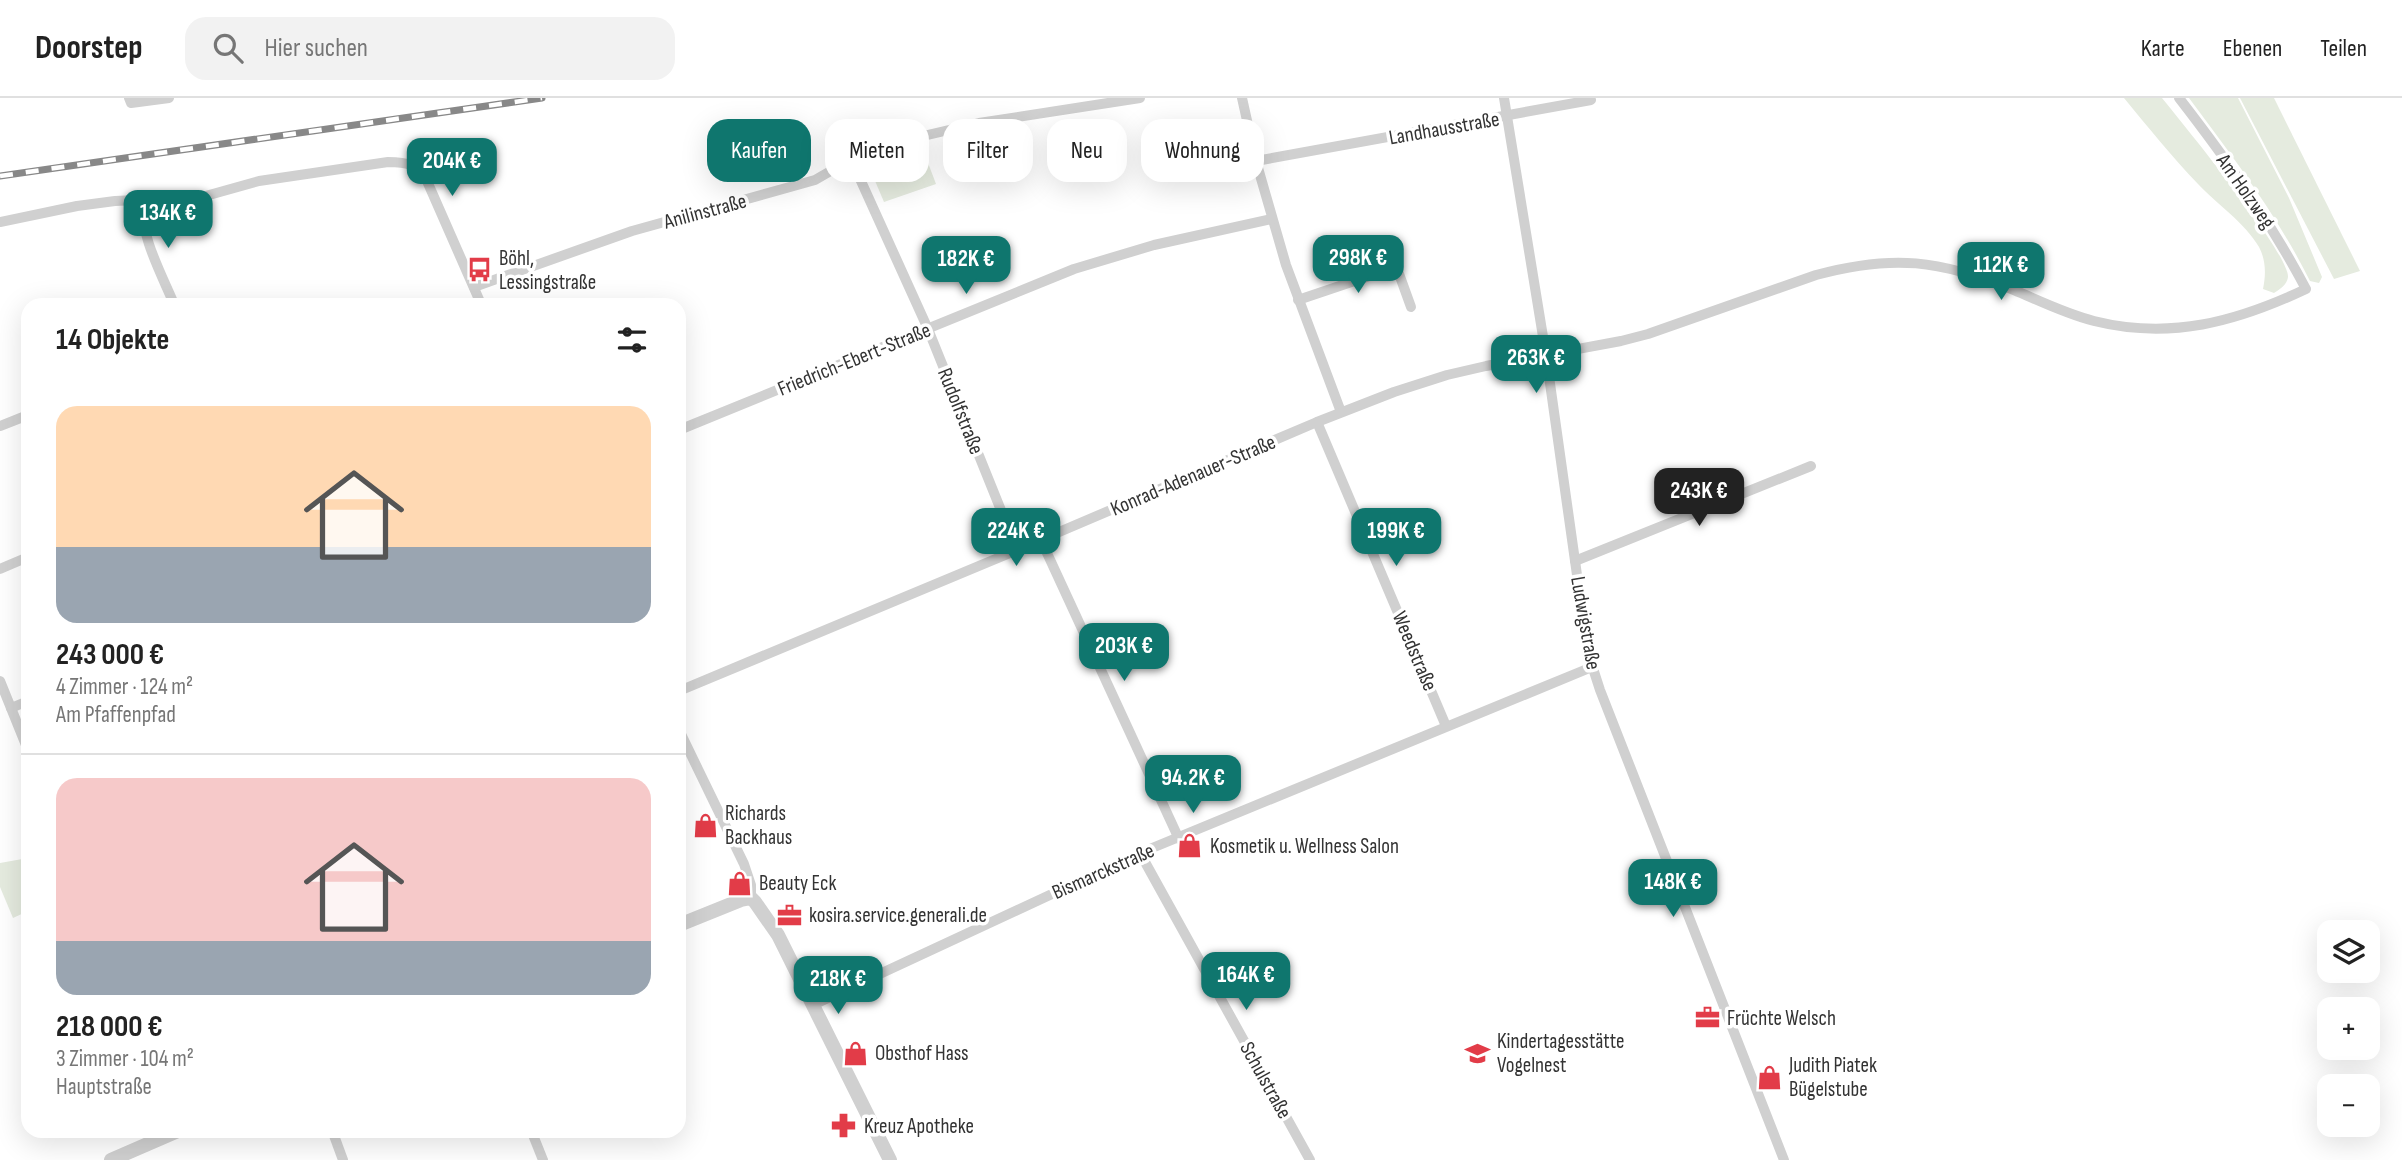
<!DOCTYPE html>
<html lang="de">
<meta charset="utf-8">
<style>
body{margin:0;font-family:"Sofia Sans Condensed",sans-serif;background:#f2f2f2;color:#222;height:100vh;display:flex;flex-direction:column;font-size:26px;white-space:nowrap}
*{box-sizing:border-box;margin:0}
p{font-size:23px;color:#767676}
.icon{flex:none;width:38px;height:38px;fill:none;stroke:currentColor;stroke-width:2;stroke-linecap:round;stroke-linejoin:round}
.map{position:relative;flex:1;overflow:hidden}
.drawer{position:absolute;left:21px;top:200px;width:665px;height:840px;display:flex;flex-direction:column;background:#fff;border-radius:21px;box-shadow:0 7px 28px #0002}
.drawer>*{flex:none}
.banner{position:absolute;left:707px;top:21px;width:665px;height:63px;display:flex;gap:14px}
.fabs{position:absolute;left:2317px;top:822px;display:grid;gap:14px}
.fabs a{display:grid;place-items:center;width:63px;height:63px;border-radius:14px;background:#fff;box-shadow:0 7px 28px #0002;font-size:35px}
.price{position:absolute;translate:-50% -60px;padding:0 16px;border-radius:14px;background:#0f766e;color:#fff;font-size:23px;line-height:46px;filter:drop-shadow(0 2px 4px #0008)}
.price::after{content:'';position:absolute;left:50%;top:42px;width:21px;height:16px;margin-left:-10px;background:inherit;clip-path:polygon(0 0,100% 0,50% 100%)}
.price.on{background:#222;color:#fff}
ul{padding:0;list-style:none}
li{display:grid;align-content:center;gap:14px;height:371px;padding:0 35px}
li+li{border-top:2px solid #e0e0e0}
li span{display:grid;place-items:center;height:217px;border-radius:21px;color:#555}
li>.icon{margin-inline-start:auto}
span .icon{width:126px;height:126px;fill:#fffc;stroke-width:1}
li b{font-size:30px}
h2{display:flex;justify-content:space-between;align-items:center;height:84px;padding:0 35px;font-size:30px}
.chip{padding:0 24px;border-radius:21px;background:#fff;box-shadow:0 7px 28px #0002;font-size:24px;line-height:63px}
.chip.on{background:#0f766e;color:#fff}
header{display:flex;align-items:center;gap:42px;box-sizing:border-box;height:98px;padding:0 35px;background:#fff;border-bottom:2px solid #e0e0e0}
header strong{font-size:33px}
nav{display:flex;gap:38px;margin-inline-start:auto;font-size:24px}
.search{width:490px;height:63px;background:#f2f2f2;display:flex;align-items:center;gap:18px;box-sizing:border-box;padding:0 24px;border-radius:21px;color:#767676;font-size:26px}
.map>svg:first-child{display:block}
</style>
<header>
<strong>Doorstep</strong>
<div class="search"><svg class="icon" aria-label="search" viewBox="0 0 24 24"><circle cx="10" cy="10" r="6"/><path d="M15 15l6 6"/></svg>Hier suchen</div>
<nav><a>Karte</a><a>Ebenen</a><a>Teilen</a></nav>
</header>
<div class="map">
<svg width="2402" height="1062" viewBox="0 0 2402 1062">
<rect width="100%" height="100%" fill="#fff"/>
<!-- green -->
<g fill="#e5ebdf">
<path d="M2124,0H2162C2183,26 2289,155 2288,179C2287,187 2280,191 2274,195L2263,191C2266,177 2266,162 2259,149C2245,125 2217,106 2198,86C2172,59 2148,29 2124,0Z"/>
<path d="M2189,0H2238L2289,100L2322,179L2319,185L2310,183C2277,117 2233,59 2189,0Z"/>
<polygon points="2240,0 2274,0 2360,173 2334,181"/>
<polygon points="922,49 936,86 884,104 870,71 874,62"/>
<polygon points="28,760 28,813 13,820 0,789 0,765"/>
</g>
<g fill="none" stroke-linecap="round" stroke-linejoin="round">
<!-- minor -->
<g stroke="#d0d0d0" stroke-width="10">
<polyline points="129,0 131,5 169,0"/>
<polyline points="1242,0 1256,63 1286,167 1341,314"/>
<polyline points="1504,0 1546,257 1588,555 1600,592 1784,1062"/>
<polyline points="851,61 928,231 1017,452"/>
<polyline points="1256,63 1591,2"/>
<path d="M141,101C141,139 160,173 174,206"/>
<path d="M0,124L77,108L115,103L202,99L259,83L388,64C407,64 417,66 427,83L481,206"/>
<polyline points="474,189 632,133 815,82 860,56 876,49 979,25 1140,0"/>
<polyline points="1298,202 1393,170 1398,173 1411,209"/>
<polyline points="1317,324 1446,628"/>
<polyline points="0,328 28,317"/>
<polyline points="679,332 1074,171 1154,147 1272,121"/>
<polyline points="1041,442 1179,741"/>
<polyline points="1575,463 1811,368"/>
<polyline points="0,471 28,459"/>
<polyline points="0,583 28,652"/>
<path d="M679,593L1017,452L1317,324L1394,294L1447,277L1486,268L1621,243L1648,236L1816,177C1893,156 1940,162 2014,192C2040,203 2066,216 2094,223C2170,242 2236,224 2306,191C2269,121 2227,62 2179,0"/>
<polyline points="11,610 28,603"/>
<polyline points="679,632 744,766 751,787 751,800"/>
<polyline points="1140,755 1310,1062"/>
<polyline points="813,907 1140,755 1592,569"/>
<polyline points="332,1032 343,1062"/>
<polyline points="531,1032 543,1062"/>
</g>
<!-- tertiary -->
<g stroke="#d0d0d0" stroke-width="14">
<polyline points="679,827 741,802 751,800 755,804 778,837 890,1062"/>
<polyline points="111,1062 180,1032"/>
</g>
<defs>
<polyline id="rail" points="0,78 542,0"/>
</defs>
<!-- rail casing -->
<use href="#rail" stroke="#888" stroke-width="7"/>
<!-- rail -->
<use href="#rail" stroke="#fff" stroke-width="4.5" stroke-dasharray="13" stroke-linecap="butt"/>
</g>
<!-- icons -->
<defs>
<symbol id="bus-bare" viewBox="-9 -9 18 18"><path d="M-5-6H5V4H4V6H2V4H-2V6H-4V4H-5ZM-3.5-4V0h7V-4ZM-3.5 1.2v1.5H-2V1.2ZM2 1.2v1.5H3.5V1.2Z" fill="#e23c48" stroke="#fff" stroke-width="2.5" paint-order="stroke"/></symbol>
<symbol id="shop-bare" viewBox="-9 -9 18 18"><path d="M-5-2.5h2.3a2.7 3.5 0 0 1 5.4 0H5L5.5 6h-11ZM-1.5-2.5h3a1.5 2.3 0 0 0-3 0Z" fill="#e23c48" stroke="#fff" stroke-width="2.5" paint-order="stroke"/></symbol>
<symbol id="office-bare" viewBox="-9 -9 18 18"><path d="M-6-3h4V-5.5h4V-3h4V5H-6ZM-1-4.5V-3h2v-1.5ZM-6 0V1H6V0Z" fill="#e23c48" stroke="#fff" stroke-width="2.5" paint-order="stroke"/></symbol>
<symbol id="school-bare" viewBox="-9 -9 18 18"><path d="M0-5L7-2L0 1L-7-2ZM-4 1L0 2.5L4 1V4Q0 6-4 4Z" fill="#e23c48" stroke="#fff" stroke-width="2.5" paint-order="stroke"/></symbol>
<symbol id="pharmacy-bare" viewBox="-9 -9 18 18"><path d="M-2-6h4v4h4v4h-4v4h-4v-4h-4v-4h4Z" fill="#e23c48" stroke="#fff" stroke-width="2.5" paint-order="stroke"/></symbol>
</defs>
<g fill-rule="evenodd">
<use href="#bus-bare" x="462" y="154" width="35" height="35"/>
<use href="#shop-bare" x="688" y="710" width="35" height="35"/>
<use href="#shop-bare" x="1172" y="730" width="35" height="35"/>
<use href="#shop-bare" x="722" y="768" width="35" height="35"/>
<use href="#office-bare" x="772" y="800" width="35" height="35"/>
<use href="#office-bare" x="1690" y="902" width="35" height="35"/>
<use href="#shop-bare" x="838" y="938" width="35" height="35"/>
<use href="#school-bare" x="1460" y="938" width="35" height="35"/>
<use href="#shop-bare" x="1752" y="962" width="35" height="35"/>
<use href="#pharmacy-bare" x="826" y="1010" width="35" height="35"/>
</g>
<g text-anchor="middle" stroke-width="7" stroke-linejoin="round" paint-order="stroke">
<!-- street labels -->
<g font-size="21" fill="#333" stroke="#fff">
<text transform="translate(1444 30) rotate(-10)" y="7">Landhausstraße</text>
<text transform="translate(2246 93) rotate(55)" y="7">Am Holzweg</text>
<text transform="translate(705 113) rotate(-15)" y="7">Anilinstraße</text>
<text transform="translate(854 261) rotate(-22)" y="7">Friedrich-Ebert-Straße</text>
<text transform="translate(961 313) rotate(68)" y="7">Rudolfstraße</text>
<text transform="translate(1193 377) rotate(-23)" y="7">Konrad-Adenauer-Straße</text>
<text transform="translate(1586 525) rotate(80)" y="7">Ludwigstraße</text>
<text transform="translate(1415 553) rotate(67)" y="7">Weedstraße</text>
<text transform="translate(1103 773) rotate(-24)" y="7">Bismarckstraße</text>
<text transform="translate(1266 982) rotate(61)" y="7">Schulstraße</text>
</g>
<!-- poi labels -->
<g font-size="21" fill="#333" stroke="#fff" text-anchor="start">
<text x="499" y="167">Böhl,<tspan x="499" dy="24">Lessingstraße</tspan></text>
<text x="725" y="722">Richards<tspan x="725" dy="24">Backhaus</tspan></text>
<text x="1210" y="755">Kosmetik u. Wellness Salon</text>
<text x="759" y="792">Beauty Eck</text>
<text x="809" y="824">kosira.service.generali.de</text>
<text x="1727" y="927">Früchte Welsch</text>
<text x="1497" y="950">Kindertagesstätte<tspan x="1497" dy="24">Vogelnest</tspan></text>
<text x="875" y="962">Obsthof Hass</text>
<text x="1789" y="974">Judith Piatek<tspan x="1789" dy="24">Bügelstube</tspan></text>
<text x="864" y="1035">Kreuz Apotheke</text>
</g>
</g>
</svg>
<div class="fabs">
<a><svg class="icon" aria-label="layers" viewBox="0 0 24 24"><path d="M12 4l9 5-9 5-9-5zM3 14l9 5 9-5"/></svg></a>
<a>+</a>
<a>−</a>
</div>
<b class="price" style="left:452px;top:100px">204K €</b>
<b class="price" style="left:168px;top:152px">134K €</b>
<b class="price" style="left:1358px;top:197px">298K €</b>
<b class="price" style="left:966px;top:198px">182K €</b>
<b class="price" style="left:2001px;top:204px">112K €</b>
<b class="price" style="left:1536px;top:297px">263K €</b>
<b class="price on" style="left:1699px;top:430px">243K €</b>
<b class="price" style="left:1016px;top:470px">224K €</b>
<b class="price" style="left:1396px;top:470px">199K €</b>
<b class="price" style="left:1124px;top:585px">203K €</b>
<b class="price" style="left:1193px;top:717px">94.2K €</b>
<b class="price" style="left:1673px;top:821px">148K €</b>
<b class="price" style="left:1246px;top:914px">164K €</b>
<b class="price" style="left:838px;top:918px">218K €</b>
<div class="banner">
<a class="chip on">Kaufen</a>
<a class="chip">Mieten</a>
<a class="chip">Filter</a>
<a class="chip">Neu</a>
<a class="chip">Wohnung</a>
</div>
<section class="drawer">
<h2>14 Objekte<svg class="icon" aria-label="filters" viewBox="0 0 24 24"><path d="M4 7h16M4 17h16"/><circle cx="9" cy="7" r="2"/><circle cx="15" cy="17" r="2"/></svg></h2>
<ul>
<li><span style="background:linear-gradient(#ffd9b3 65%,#9aa5b1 0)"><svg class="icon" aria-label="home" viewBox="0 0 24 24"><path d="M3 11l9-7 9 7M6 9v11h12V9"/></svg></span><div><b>243 000 €</b><p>4 Zimmer · 124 m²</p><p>Am Pfaffenpfad</p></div></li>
<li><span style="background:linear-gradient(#f6c9c9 75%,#9aa5b1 0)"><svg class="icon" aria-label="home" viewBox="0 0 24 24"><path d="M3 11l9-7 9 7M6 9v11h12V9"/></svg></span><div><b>218 000 €</b><p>3 Zimmer · 104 m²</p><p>Hauptstraße</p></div></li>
</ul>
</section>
</div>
